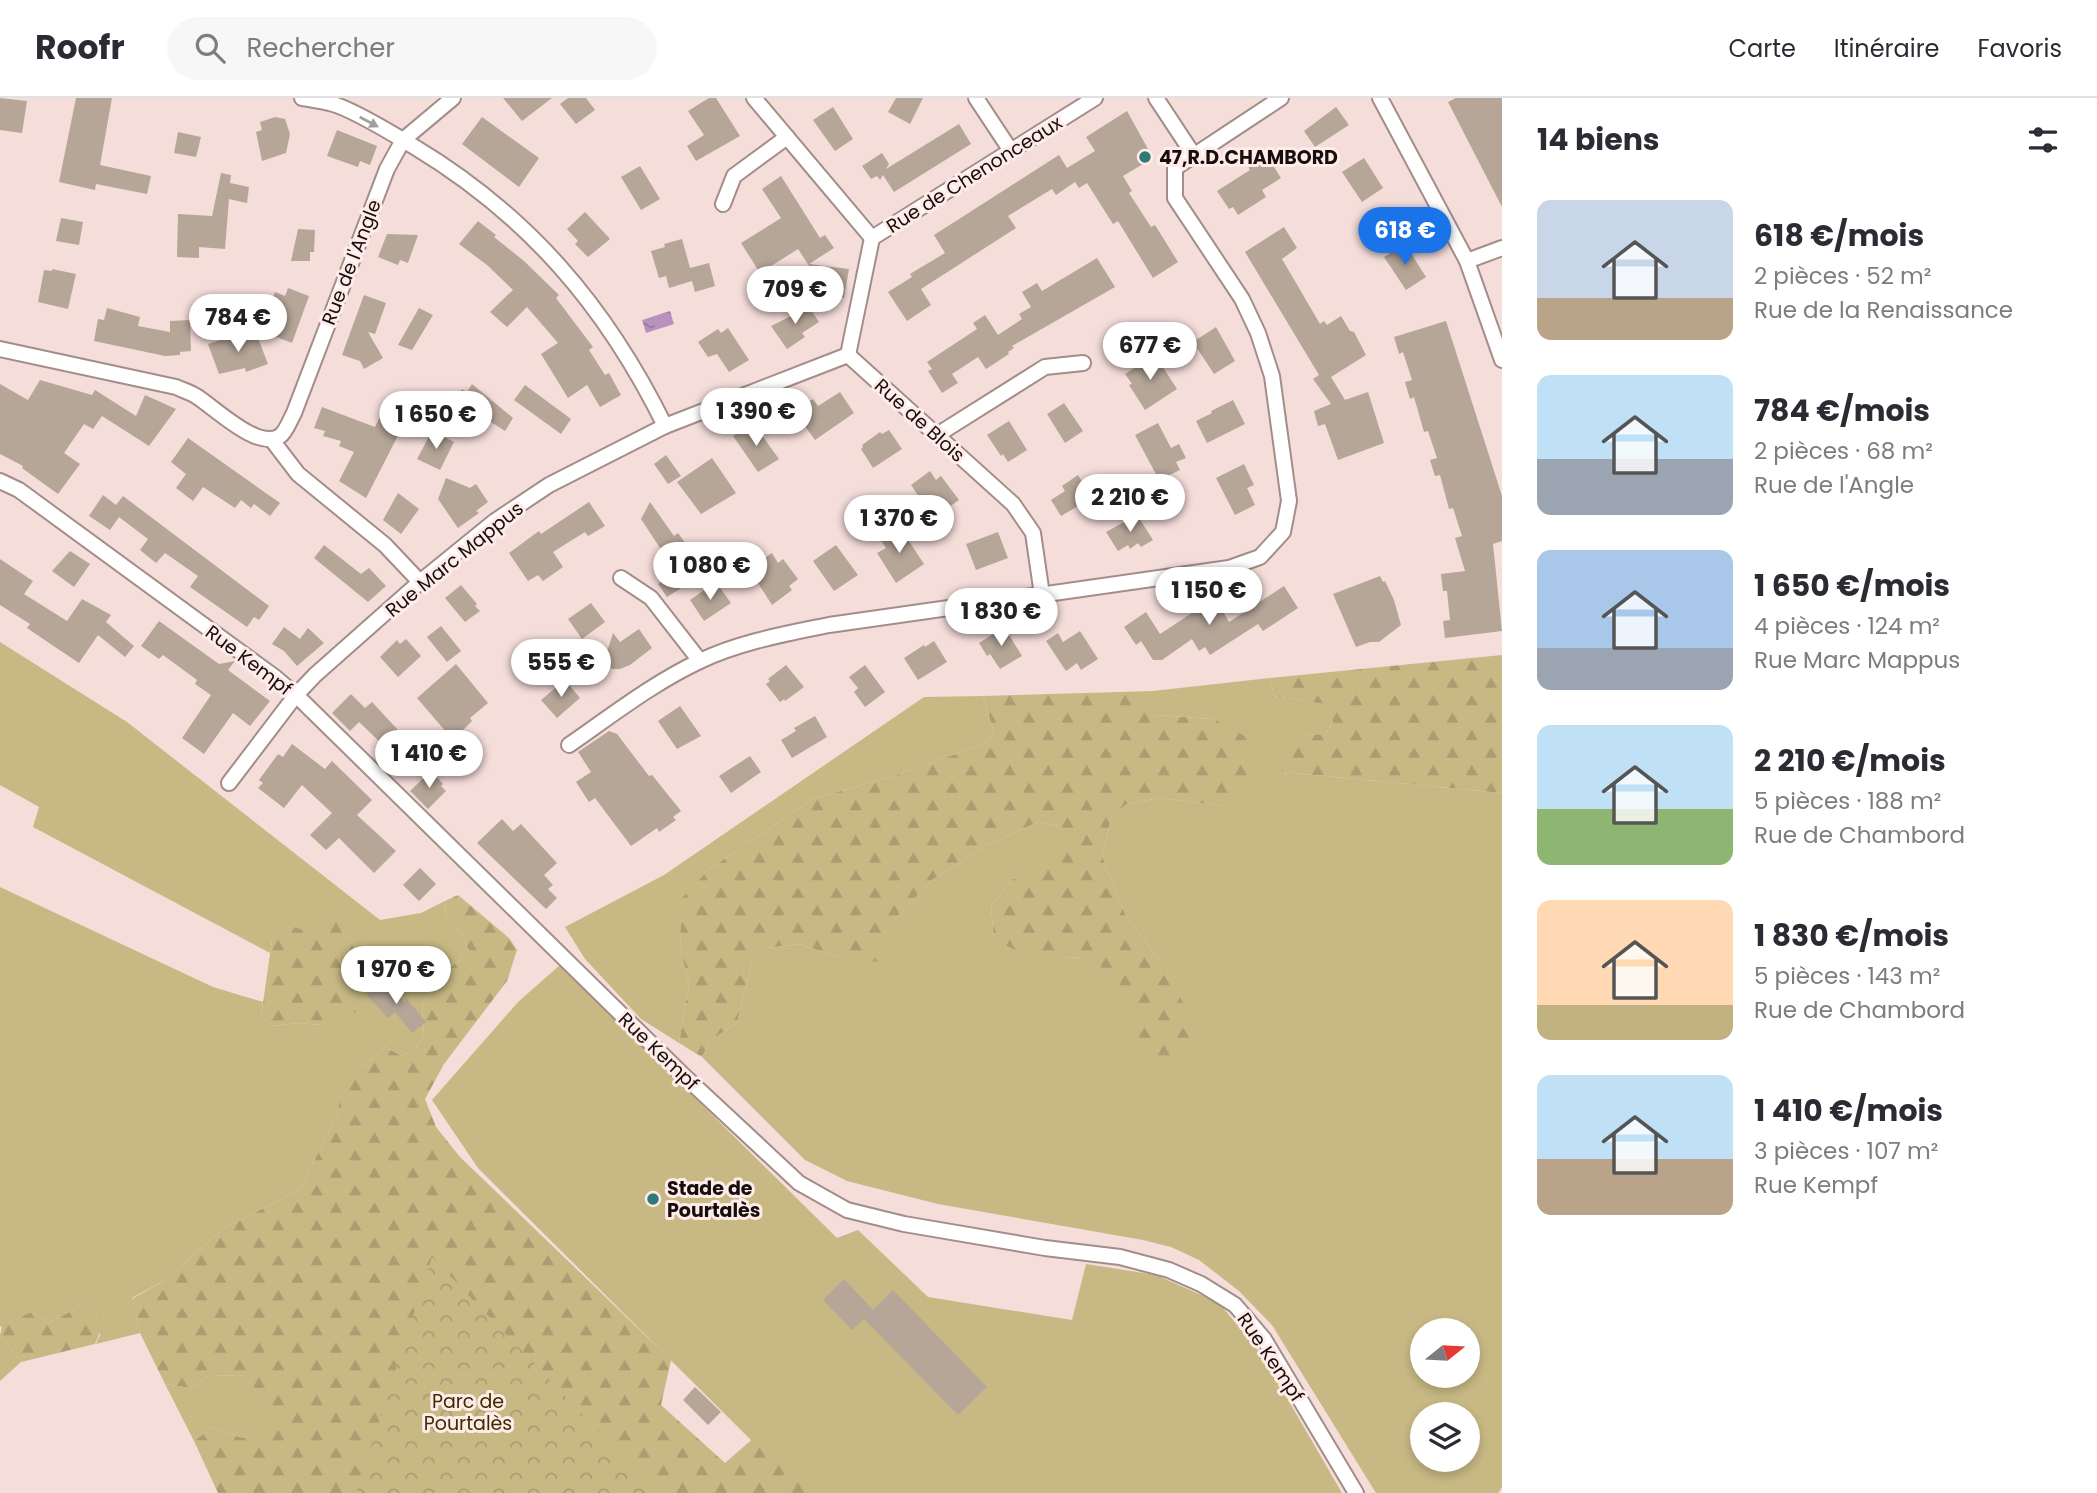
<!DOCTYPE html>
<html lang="fr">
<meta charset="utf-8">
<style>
body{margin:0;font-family:Poppins,sans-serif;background:#f7f7f7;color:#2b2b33;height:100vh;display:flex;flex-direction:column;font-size:26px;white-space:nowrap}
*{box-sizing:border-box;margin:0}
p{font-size:23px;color:#7c7c81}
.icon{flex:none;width:38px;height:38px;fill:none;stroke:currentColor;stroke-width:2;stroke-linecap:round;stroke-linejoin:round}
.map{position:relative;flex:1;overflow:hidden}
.side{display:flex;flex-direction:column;background:#fff;width:595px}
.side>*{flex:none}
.needle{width:46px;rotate:72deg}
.tools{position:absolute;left:1410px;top:1220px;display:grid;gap:14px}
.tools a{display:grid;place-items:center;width:70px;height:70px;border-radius:50%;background:#fff;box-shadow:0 4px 10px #0003;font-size:35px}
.price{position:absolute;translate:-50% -60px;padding:0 16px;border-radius:24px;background:#fff;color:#222;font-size:23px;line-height:46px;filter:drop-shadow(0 2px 4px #0008)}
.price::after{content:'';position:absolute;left:50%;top:42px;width:21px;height:16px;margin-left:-10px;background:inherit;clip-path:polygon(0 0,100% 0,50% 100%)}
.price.active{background:#1a73e8;color:#fff}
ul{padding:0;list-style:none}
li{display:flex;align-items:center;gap:21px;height:175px;padding:0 35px}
li span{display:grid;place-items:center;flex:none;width:196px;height:140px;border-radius:14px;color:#555}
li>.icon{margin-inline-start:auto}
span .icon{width:84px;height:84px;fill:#fffc;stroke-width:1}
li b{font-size:30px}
h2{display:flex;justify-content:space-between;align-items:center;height:84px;padding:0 35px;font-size:30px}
header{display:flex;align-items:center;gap:42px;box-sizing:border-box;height:98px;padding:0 35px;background:#fff;border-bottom:2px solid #e1e1e2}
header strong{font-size:33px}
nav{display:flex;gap:38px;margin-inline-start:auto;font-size:24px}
.search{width:490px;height:63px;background:#f7f7f7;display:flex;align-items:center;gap:18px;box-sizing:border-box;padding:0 24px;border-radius:38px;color:#7c7c81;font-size:26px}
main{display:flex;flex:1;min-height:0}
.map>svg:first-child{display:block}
</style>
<header>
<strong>Roofr</strong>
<div class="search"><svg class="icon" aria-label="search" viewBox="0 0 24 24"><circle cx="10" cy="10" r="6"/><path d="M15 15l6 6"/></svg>Rechercher</div>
<nav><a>Carte</a><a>Itinéraire</a><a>Favoris</a></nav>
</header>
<main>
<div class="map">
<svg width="1502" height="1395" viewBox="0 0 1502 1395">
<defs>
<pattern id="forest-firs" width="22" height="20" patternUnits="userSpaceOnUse" patternTransform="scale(1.75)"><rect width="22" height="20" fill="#c7b884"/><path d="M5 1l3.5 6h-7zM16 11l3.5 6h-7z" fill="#aa9d71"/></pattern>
<pattern id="park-crowns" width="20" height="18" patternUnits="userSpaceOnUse" patternTransform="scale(1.75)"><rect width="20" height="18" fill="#c7b884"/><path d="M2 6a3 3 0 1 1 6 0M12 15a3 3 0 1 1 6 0" fill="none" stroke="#aa9d71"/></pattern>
<pattern id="water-ripples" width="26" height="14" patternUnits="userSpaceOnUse" patternTransform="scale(1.75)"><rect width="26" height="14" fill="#b892bf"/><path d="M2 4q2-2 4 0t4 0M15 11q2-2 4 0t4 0" fill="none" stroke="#95769a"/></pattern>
</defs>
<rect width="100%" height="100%" fill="#f5ddda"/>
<!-- green -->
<g fill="#c7b884" fill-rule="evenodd">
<polygon points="0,544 127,624 380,822 421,815 445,803 446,818 461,834 469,853 430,888 422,908 424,938 415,952 402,958 385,949 364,967 342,976 338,1015 300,1091 223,1131 165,1182 132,1200 140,1235 96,1246 100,1237 92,1202 49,1225 32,1214 0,1229 0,789 213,889 263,904 261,919 273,928 298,925 323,927 360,866 342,821 309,834 272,842 270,855 33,729 39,709 0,687"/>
<path d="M1270,580L1274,598L1325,606L1333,624L1325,636L1303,637L1283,674L1502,695V1389L1498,1395H1376L1272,1227L1239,1193L1199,1162L1171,1149L1143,1142L938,1106L847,1083L805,1062L702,959L711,942L737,925L752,864L767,850L800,846L843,861L892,824L932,782L985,748L1038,724L1059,728L1067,747L1049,764L1013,781L991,808L994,842L1062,860L1085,859L1109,874L1125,906L1159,862L1125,816L1102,758L1112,717L1127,706L1160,700L1222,708L1214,621L1153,617V593ZM1423,1232H1468V1278H1423ZM1423,1316H1468V1362H1423Z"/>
<polygon points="983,598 994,635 982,647 893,678 813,701 708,772 683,800 680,850 689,886 679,945 641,921 585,861 565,829 664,777 924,599"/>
<polygon points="560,867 837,1140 858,1132 928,1199 1072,1222 1086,1166 1156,1177 1219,1205 1262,1257 1342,1395 804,1395 478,1070 432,1002 518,904"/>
<polygon points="0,1238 21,1264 0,1283"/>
<polygon points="210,1277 247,1278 265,1308 268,1331 242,1340 213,1329 194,1343 165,1286 190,1290"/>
</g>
<!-- forest -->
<g fill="url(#forest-firs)">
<polygon points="1502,557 1502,695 1283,674 1277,662 1278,645 1303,637 1325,636 1333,624 1324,606 1274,598 1270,580"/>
<polygon points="1153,593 1153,617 1214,621 1248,640 1253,675 1245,696 1222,708 1160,700 1127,706 1112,717 1102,758 1125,816 1159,862 1196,927 1185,960 1165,965 1146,953 1108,874 1085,859 1062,860 1026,857 994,842 991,808 1013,781 1048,764 1066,747 1059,728 1038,724 985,748 932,782 892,824 883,864 843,861 800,846 767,850 752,864 737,925 711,942 702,959 679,945 689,886 680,850 682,800 708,772 813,701 893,678 982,647 994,635 983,598"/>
<polygon points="458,797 509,840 517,852 507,883 444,966 425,1001 436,1029 460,1059 671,1262 661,1307 725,1365 757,1337 813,1395 218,1395 194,1343 213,1329 242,1340 267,1331 265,1308 246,1278 210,1277 190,1290 165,1286 140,1235 132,1201 165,1182 223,1131 300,1091 338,1015 341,976 364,967 385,949 402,958 415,952 424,938 422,908 430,888 469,853 461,834 446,818 445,803"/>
<polygon points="342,820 360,866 365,892 358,913 323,927 298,925 273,928 261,919 272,842 288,827 309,834"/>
<path d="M92,1202C102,1216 104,1230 95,1246L21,1264L0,1238L2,1227L32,1214L49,1225Z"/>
</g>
<!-- park -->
<polygon fill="url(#park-crowns)" points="432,1159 658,1395 356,1395"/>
<!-- water -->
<polygon fill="url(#water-ripples)" points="670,213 674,226 646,235 642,222"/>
<!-- building -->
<g fill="#b6a698">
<polygon points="0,0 27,3 22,35 0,32"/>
<polygon points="76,0 112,0 100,67 151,78 147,96 96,86 95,92 59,84"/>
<polygon points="503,0 552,0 522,23"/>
<polygon points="568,0 586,0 595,12 576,26 560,6"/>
<polygon points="709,0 716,0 740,38 696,63 687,48 704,37 688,13"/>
<polygon points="896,0 923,0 910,26 888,14"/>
<polygon points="1456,0 1502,0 1502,109 1448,4"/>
<polygon points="833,9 853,41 835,53 813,22"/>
<polygon points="1336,9 1349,27 1315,49 1304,33"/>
<polygon points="1127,13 1153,60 1123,78 1132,93 1129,95 1151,129 1155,127 1178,164 1153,180 1118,123 1113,126 1087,85 1079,90 1075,84 1056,97 1052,91 1008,118 1016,130 921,191 931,207 907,223 888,194 912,179 910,176 945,155 934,137 1059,57 1067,70 1095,53 1086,39"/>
<polygon points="275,19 285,21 290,36 286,55 262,63 256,34 262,32 260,24"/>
<polygon points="482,19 539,60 519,89 462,46"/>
<polygon points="959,26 971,46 894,94 883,77 880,82 877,78 871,81 862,68 882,55 889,66 886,71"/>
<polygon points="337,32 377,48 370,67 360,63 358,69 327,58"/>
<polygon points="178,34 201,39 196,59 174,55"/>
<polygon points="1264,53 1281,80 1262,92 1266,99 1238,117 1233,109 1229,111 1217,93 1250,72 1246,65"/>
<polygon points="1364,60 1383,90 1362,104 1342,74"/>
<polygon points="640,68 660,101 641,112 621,79"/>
<polygon points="221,75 231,77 230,85 249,89 247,105 229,101 225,151 199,149 199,160 177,159 178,116 212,118"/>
<polygon points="781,78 820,140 825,137 834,150 809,166 849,171 844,200 829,198 798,151 760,175 741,145 781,120 762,91"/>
<polygon points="585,114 610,141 588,159 575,146 578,143 567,131"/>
<polygon points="61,120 83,124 79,147 56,143"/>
<polygon points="478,123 496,137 494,139 524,163 559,197 556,200 593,249 589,252 605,277 609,275 621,297 600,309 587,287 568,300 541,256 558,245 527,209 507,229 490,214 513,192 487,167 459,146"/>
<polygon points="1284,129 1297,150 1282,161 1320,226 1324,223 1327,227 1341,218 1350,233 1354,234 1366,257 1331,279 1345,302 1368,294 1384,345 1338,362 1325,326 1318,328 1314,313 1331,306 1313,281 1319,277 1245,154"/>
<polygon points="298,131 315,132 314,154 310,154 310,163 291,163"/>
<polygon points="387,136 418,137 408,165 400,162 398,167 378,159"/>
<polygon points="682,141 690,170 709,165 715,188 695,194 692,183 669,190 666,178 659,180 651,153 665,149 664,146"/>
<polygon points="1405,146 1426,179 1406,192 1384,159"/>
<polygon points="1097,160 1115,189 1012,248 1014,250 1008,254 1009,256 986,271 978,259 952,276 958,285 942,295 928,273 932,271 927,264 977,231 973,225 985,217 998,237 1022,221 1019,216 1031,209 1022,194 1037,185 1042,193"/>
<polygon points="52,171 76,176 68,211 38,204 44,172 52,173"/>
<polygon points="288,190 309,198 292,245 261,233 275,194 285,198"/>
<polygon points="364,197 386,205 375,236 368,234 383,260 364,271 360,263 342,257"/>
<polygon points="807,206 819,224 802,235 805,239 787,251 771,228 791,218 790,217"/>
<polygon points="107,210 140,219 138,228 170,234 170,223 190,222 191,253 180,254 180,257 165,258 94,243 98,221 104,222"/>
<polygon points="419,210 433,217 412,252 398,247"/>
<polygon points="1446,223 1502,398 1502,443 1493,446 1502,533 1445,540 1443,523 1450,522 1447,493 1443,493 1441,476 1465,473 1455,440 1462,438 1453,410 1449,411 1440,377 1435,378 1430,362 1437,360 1428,333 1424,334 1414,299 1410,301 1405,284 1412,282 1403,254 1399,256 1394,239"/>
<polygon points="1216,229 1235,263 1214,276 1193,244"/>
<polygon points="728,230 749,262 729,274 717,256 708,259 698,244 718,231 721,235"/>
<polygon points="256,235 268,266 246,274 245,270 219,276 208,246 233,238 235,243"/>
<polygon points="1155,257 1177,291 1145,312 1129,287 1132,286 1125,276"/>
<polygon points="40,282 92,297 95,292 136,318 145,297 176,311 149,348 102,318 93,331 84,326 64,355 80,366 58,396 22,370 23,368 0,356 0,286 28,302"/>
<polygon points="472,286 513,320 505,333 483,319 477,327 450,311 462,291 467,294"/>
<polygon points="525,287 571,321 561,336 514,302"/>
<polygon points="840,294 854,315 815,342 794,313 813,301 818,308"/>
<polygon points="1233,302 1245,326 1207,345 1196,323 1212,315 1211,313"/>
<polygon points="1064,305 1083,333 1065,345 1047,316"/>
<polygon points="322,309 375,329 384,311 406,322 366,400 339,383 354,354 339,348 341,343 323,338 325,333 314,330"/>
<polygon points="1009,323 1027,352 1008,364 1003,356 1001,358 987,337"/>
<polygon points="753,325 779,361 758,374 733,338"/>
<polygon points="1158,325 1171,350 1179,346 1186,360 1176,364 1180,372 1159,382 1135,337"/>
<polygon points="889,332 902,351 873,370 861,351 863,349 862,347 880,334 882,336"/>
<polygon points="432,333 454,344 440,372 417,361"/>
<polygon points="188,340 280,405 270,418 254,406 251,410 241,402 235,410 203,389 193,403 176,390 186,376 171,364"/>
<polygon points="666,357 681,378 668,386 654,366"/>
<polygon points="712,360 736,395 701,416 677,384"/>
<polygon points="1244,366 1254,387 1247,390 1255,407 1235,417 1216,380"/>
<polygon points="930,373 936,382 941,378 959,402 929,423 914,402 919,399 911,387"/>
<polygon points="1078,377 1092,400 1061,418 1051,402 1065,393 1062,388"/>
<polygon points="446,380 470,390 476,386 488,404 476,413 479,415 458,430 438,401"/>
<polygon points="398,395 419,411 401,436 383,422"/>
<polygon points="103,397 116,407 123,398 269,508 259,522 254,519 247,529 190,489 198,478 165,455 156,465 140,452 148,441 119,419 110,432 89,418"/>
<polygon points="589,404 605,428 588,438 585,434 553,454 563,469 543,483 538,477 528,483 509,455 539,433 541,436"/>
<polygon points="650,404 674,438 678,435 696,460 677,473 686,487 667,499 658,486 673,475 662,462 666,459 641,421"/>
<polygon points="1137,417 1153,442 1141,449 1138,445 1130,451 1128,447 1118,453 1106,434"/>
<polygon points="899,428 924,466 896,485 877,455 886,450 880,441"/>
<polygon points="998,434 1008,460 976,472 966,446"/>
<polygon points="324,447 361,476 369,470 386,488 368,504 314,460"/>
<polygon points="836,447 858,477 834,493 813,463"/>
<polygon points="70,453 90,466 74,489 52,473"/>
<polygon points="772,455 778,465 783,461 798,481 789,488 792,492 772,507 749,471"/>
<polygon points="0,461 33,483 24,496 67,523 82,501 111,517 106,524 134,548 125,559 98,537 79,565 52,547 27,530 30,526 0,507"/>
<polygon points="1380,478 1383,484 1385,483 1394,502 1401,527 1379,544 1370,544 1356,549 1333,496"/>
<polygon points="716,484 731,505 704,523 690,502"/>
<polygon points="461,487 477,506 475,508 480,513 465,524 445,500"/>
<polygon points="1284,488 1298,510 1263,533 1258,526 1210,557 1205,549 1199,553 1192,541 1162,562 1153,562 1141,543 1136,547 1124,529 1146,514 1160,536 1204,507 1210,517 1221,510 1229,524"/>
<polygon points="591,505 605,524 582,541 568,521"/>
<polygon points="159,523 219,566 235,563 228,572 270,603 250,628 233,615 204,656 182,640 211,597 195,586 197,582 163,557 159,561 141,548"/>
<polygon points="441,528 461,553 447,564 427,539"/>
<polygon points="284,529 300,541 308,530 324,545 297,568 284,553 272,546"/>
<polygon points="1004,529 1022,558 1000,571 990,556 987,558 979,545"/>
<polygon points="639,531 652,550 630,567 620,571 612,571 607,566 605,560 613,535 620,544"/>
<polygon points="1080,533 1098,561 1081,572 1077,565 1066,573 1046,543 1058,535 1063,544"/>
<polygon points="406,541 421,558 398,579 380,559 397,542 400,546"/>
<polygon points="934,543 947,564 918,582 904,560 924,547 925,549"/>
<polygon points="456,566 488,605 470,620 472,623 453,642 417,600"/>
<polygon points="786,567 804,589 785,603 784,601 780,604 766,586 770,583 768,581"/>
<polygon points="865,567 885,594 865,609 854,594 858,590 849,579"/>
<polygon points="565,582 580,600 557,620 541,602"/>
<polygon points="351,596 365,610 372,604 398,632 386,644 384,641 381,645 359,624 350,633 332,615"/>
<polygon points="680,608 701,638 677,651 658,623"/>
<polygon points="815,618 827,639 792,660 781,642 796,633 794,630"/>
<polygon points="609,633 617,636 649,678 652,677 681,713 673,719 676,722 659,734 657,730 631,748 595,700 589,704 576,684 591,674 578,654"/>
<polygon points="292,646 325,671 332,663 372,702 357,717 396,753 374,775 339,740 326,752 310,737 332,715 302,687 284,710 258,690 263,685 259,682 278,656 283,659"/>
<polygon points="750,658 761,674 731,695 719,678"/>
<polygon points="431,673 443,686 441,688 446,693 428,711 410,693"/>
<polygon points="502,721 513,733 521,726 557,765 544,777 553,787 548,791 557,800 546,811 477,745"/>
<polygon points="420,770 436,786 419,803 403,787"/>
<polygon points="385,881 404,904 407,901 426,924 412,935 395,914 388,920 366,896"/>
<polygon points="844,1181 873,1212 893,1192 987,1289 958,1317 864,1221 852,1232 823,1202"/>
<polygon points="695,1289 721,1314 708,1327 683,1302"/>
</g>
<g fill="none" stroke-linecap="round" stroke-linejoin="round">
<defs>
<g id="minor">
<path d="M302,0C312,2 323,3 333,6C354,12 393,36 413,48C528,117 606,208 665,328"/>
<polyline points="754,0 872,140"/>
<polyline points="976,0 1011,53"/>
<polyline points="1156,0 1193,56"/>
<polyline points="1380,0 1467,163 1502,262"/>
<polyline points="723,106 734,78 787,39"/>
<polyline points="1467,163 1502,150"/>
<path d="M0,251L176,289C182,292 190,294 196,298C214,309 258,353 280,338C286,334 290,322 294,315L387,71L403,42L453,0"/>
<polyline points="848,257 1013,406 1033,435 1042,497"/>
<polyline points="937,337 1045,269 1083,265"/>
<polyline points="272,342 298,376 385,447 420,484"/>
<polyline points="0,383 19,392 276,580 296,597 681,975 799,1085 847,1112 904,1126 1045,1150 1120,1159 1169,1172 1201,1186 1235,1207 1264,1241 1356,1395"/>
<polyline points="621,480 651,500 700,563"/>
<path d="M569,647C611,618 653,585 700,563C740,544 785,536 829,527L1229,470L1260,459L1283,434L1289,403L1272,278L1258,235L1242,201L1175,100V70L1281,0"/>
<polyline points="229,685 296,597 315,577 420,484 495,423 549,387 665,328 848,257 872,140 1095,0"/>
</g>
</defs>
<!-- minor casing -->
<use href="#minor" stroke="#a38d89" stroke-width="18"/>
<!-- minor -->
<use href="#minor" stroke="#fff" stroke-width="14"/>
</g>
<!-- one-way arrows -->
<defs><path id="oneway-solid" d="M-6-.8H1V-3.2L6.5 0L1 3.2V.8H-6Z" transform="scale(1.75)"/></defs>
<use fill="#a29f9e" href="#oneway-solid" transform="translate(369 24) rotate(28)"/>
<!-- markers -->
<g fill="#307979" stroke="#ffece9" stroke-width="2.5">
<circle cx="1145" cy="59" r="7"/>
<circle cx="653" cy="1101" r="7"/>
</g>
<g text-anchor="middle" stroke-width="6" stroke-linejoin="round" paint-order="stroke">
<!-- poi labels -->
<g font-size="19" font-weight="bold" fill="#160e0d" stroke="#ffece9" text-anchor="start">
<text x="1159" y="66">47,R.D.CHAMBORD</text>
<text x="667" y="1097">Stade de<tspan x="667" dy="22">Pourtalès</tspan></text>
</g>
<!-- street labels -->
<g font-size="19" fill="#160e0d" stroke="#ffece9">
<text transform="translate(974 76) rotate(-32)" y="7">Rue de Chenonceaux</text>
<text transform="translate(351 164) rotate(-69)" y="7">Rue de l'Angle</text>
<text transform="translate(920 322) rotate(42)" y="7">Rue de Blois</text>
<text transform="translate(454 461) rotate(-39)" y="7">Rue Marc Mappus</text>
<text transform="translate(249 562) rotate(37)" y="7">Rue Kempf</text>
<text transform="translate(659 953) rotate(44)" y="7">Rue Kempf</text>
<text transform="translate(1271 1259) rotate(56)" y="7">Rue Kempf</text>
</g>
<!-- park labels -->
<g font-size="19" fill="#392d00" stroke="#ffece9">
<text x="468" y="1310">Parc de<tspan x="468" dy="22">Pourtalès</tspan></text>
</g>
</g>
</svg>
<div class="tools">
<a><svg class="needle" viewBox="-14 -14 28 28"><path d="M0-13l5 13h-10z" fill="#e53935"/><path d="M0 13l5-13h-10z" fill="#7c7c81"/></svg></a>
<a><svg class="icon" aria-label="layers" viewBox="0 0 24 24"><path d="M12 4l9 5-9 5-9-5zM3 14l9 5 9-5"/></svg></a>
</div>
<b class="price active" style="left:1405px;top:169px">618 €</b>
<b class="price" style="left:795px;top:228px">709 €</b>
<b class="price" style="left:238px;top:256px">784 €</b>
<b class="price" style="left:1150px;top:284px">677 €</b>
<b class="price" style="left:756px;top:350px">1 390 €</b>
<b class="price" style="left:436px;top:353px">1 650 €</b>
<b class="price" style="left:1130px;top:436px">2 210 €</b>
<b class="price" style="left:899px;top:457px">1 370 €</b>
<b class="price" style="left:710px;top:504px">1 080 €</b>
<b class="price" style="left:1209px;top:529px">1 150 €</b>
<b class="price" style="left:1001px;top:550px">1 830 €</b>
<b class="price" style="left:561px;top:601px">555 €</b>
<b class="price" style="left:429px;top:692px">1 410 €</b>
<b class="price" style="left:396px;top:908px">1 970 €</b>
</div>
<section class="side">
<h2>14 biens<svg class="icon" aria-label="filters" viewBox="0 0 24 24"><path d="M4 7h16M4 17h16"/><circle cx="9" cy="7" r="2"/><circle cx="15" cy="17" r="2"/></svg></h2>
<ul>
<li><span style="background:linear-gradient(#c9d6e8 70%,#b9a48a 0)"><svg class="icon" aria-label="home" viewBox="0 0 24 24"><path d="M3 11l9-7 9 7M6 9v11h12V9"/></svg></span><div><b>618 €/mois</b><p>2 pièces · 52 m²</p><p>Rue de la Renaissance</p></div></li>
<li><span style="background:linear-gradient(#bfe0f5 60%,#9aa5b1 0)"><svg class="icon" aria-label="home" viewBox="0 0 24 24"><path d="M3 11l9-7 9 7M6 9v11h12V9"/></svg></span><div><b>784 €/mois</b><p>2 pièces · 68 m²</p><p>Rue de l'Angle</p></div></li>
<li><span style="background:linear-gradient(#a9c7e8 70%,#9aa5b1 0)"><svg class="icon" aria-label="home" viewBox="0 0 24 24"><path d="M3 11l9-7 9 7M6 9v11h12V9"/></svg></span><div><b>1 650 €/mois</b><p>4 pièces · 124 m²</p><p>Rue Marc Mappus</p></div></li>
<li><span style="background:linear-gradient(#bfe0f5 60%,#8fb573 0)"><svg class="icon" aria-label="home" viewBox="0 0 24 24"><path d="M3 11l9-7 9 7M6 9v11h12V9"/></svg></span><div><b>2 210 €/mois</b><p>5 pièces · 188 m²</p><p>Rue de Chambord</p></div></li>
<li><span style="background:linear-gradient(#ffd9b3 75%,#c2b280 0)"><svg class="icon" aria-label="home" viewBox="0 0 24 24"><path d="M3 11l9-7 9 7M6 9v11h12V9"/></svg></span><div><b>1 830 €/mois</b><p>5 pièces · 143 m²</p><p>Rue de Chambord</p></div></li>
<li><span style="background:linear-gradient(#bfe0f5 60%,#b9a48a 0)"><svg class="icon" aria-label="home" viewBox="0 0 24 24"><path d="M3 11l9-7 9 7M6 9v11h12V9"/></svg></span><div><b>1 410 €/mois</b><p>3 pièces · 107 m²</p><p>Rue Kempf</p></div></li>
</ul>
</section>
</main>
